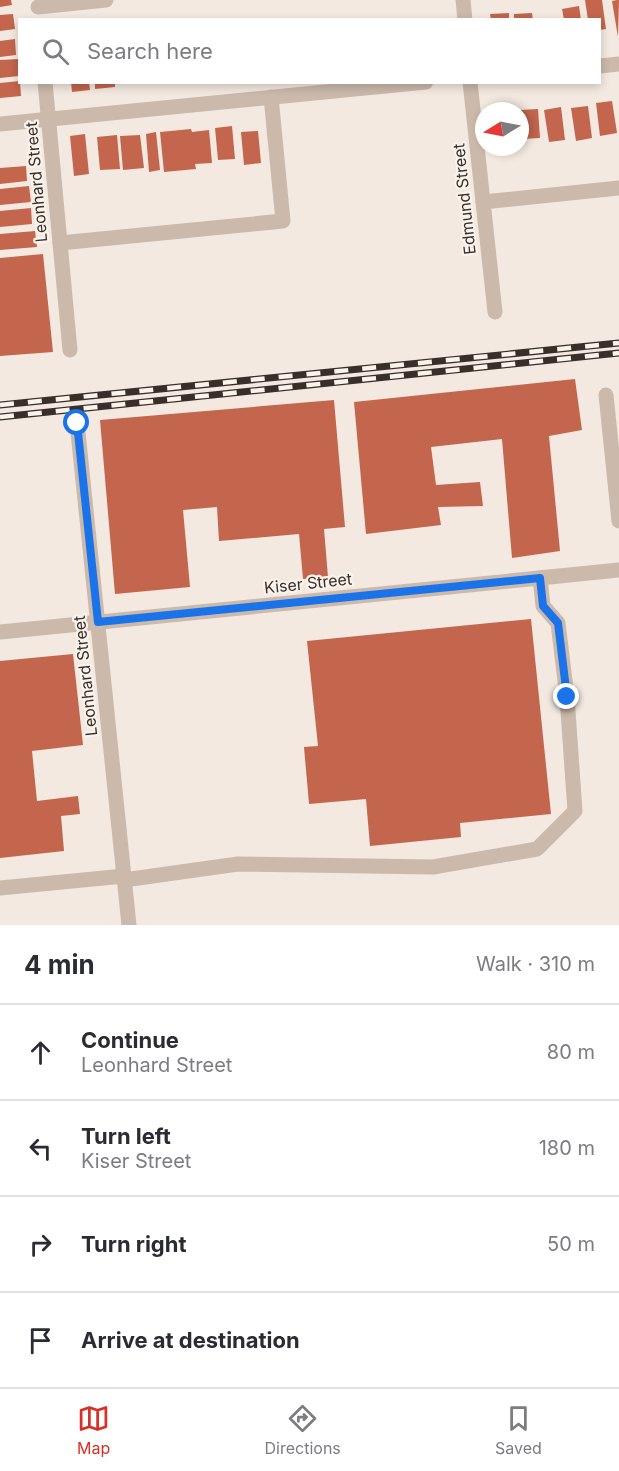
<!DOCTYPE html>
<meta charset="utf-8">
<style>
:root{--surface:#fff;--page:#f2f2f3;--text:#2b2b33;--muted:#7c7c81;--line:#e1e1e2;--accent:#d93025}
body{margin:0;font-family:Inter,sans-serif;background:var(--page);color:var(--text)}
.compass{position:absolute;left:475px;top:102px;width:54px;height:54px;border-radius:50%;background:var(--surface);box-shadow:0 3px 9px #0003;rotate:260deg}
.stop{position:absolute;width:18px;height:18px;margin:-14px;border:4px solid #1a73e8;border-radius:50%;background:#fff}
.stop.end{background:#1a73e8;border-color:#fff;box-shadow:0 2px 6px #0008}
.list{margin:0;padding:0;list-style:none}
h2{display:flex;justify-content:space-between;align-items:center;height:78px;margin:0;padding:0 24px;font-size:26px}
h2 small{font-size:20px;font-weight:400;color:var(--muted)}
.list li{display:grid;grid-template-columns:39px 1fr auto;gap:18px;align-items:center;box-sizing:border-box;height:96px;padding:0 24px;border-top:2px solid var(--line)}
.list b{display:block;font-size:22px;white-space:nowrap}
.list p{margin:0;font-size:20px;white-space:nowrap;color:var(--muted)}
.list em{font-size:20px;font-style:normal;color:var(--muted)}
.icon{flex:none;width:33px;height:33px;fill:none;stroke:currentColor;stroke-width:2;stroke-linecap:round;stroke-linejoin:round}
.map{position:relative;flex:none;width:619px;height:925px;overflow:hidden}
.search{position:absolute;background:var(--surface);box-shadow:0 3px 9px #0003;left:18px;right:18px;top:18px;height:66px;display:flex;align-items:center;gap:15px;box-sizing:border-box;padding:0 21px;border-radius:0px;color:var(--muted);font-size:22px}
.sheet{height:462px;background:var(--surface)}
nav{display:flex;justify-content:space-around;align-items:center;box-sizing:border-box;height:84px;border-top:2px solid var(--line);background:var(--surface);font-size:16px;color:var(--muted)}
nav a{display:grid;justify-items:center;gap:3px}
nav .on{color:var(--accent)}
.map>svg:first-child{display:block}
</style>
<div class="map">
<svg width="619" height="925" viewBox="0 0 619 925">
<rect width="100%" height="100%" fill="#f3e9e0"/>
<g fill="#c3664d">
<path d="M0,0H11L12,5L0,7Z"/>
<path d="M585,0H602L606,29L600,30V20H588Z"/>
<path d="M617,0H619L618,37L612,1Z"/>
<path d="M579,6L581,20H564L562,9Z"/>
<path d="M509,13V20H491L490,14Z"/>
<path d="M532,13L533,20H514V14Z"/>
<path d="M13,14L15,29L0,31V15Z"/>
<path d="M15,39L16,55L0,57V41Z"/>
<path d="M18,59L19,76L0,78V60Z"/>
<path d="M20,81L21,96L0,98V83Z"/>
<path d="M71,82H89L90,90L72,92Z"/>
<path d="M95,82H115V87L95,89Z"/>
<path d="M612,101L617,133L600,136L596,103Z"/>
<path d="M588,106L592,138L576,141L571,108Z"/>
<path d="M561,107L565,140L549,142L544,110Z"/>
<path d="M538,109L540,138L522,139L520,110Z"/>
<path d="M232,126L235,159L218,160L215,128Z"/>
<path d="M191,129L192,132L209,130L212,163L195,164L196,169L164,172L160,132Z"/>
<path d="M258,131L261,163L244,165L241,132Z"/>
<path d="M156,132L160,170L149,172L146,134Z"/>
<path d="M85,134L89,174L74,176L70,136Z"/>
<path d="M117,135L120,169L100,170L97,137Z"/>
<path d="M140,135L144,168L123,170L120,136Z"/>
<path d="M26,166L27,181L0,184V168Z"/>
<path d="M29,186L31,202L0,205V189Z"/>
<path d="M31,208L32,224L0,227V211Z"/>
<path d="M35,231L37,247L0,250V234Z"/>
<path d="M43,254L53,352L0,356V258Z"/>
<path d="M575,379L582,430L549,436L560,551L512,558L502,439L431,447L436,485L480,482L483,506L438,507L441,525L366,534L354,402Z"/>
<path d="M334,400L345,527L324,529L328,577L303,579L299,534L219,541L217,507L183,510L190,587L115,594L100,420Z"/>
<path d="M531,619L551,814L460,823L461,837L370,846L366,799L309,804L304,747L318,746L307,641Z"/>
<path d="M73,654L83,745L32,751L37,801L78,796L80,814L61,816L64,851L0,858V661Z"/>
</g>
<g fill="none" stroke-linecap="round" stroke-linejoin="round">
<g stroke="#cbb9ab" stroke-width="15">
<path d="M463,0L465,20"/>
<path d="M38,7L106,0"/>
<path d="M600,66L619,64"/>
<path d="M45,82L70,350"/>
<path d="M470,82L495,312"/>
<path d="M0,124L426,82"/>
<path d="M483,202L619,188"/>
<path d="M60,243L283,221L271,97"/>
<path d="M606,395L619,521"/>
<path d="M77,423L129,925"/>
<path d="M0,632L619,570"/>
<path d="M124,880L238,864L433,867L537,849L575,811L567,697L558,623L543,606L540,578"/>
<path d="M0,888L124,876"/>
</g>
<defs>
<g id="rail">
<path d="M0,405L619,343"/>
<path d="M0,417L619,353"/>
</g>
</defs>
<use href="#rail" stroke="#392e2a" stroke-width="7"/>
<use href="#rail" stroke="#faf3ec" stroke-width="4.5" stroke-dasharray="14" stroke-linecap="butt"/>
</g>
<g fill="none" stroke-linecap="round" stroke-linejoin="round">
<path stroke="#1a73e8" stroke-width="8" d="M77,423L98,622L540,578L543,606L558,623L567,697"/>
</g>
<g text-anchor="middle" stroke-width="4.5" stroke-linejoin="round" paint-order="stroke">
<g font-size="16" fill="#392e2a" stroke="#faf3ec">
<text transform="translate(36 182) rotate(-95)" y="6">Leonhard Street</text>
<text transform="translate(464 199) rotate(-96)" y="6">Edmund Street</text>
<text transform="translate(308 583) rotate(-6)" y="6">Kiser Street</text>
<text transform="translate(85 676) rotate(-96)" y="6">Leonhard Street</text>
</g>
</g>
</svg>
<svg class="compass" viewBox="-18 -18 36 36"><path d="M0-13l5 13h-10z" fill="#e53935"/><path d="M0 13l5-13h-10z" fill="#7c7c81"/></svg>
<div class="stop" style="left:77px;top:423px"></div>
<div class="stop end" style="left:567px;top:697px"></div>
<div class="search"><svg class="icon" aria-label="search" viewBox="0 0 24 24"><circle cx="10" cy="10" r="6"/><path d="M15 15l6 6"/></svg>Search here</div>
</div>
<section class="sheet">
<h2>4 min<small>Walk · 310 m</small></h2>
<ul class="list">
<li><svg class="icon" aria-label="ahead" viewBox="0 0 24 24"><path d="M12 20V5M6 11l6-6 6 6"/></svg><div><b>Continue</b><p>Leonhard Street</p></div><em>80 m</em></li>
<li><svg class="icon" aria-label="left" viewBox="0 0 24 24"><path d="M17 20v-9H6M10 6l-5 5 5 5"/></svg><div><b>Turn left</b><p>Kiser Street</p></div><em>180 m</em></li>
<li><svg class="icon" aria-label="right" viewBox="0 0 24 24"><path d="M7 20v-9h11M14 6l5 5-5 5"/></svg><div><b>Turn right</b></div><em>50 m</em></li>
<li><svg class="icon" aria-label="arrive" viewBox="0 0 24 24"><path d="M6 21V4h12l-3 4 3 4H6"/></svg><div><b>Arrive at destination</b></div></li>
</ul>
</section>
<nav>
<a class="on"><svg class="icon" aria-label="map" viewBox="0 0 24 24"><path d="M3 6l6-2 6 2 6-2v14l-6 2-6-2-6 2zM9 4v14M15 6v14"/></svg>Map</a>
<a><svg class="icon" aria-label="directions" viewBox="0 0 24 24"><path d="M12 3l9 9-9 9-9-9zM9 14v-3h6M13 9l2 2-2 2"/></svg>Directions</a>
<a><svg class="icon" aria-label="saved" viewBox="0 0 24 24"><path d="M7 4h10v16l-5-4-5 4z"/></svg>Saved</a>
</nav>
